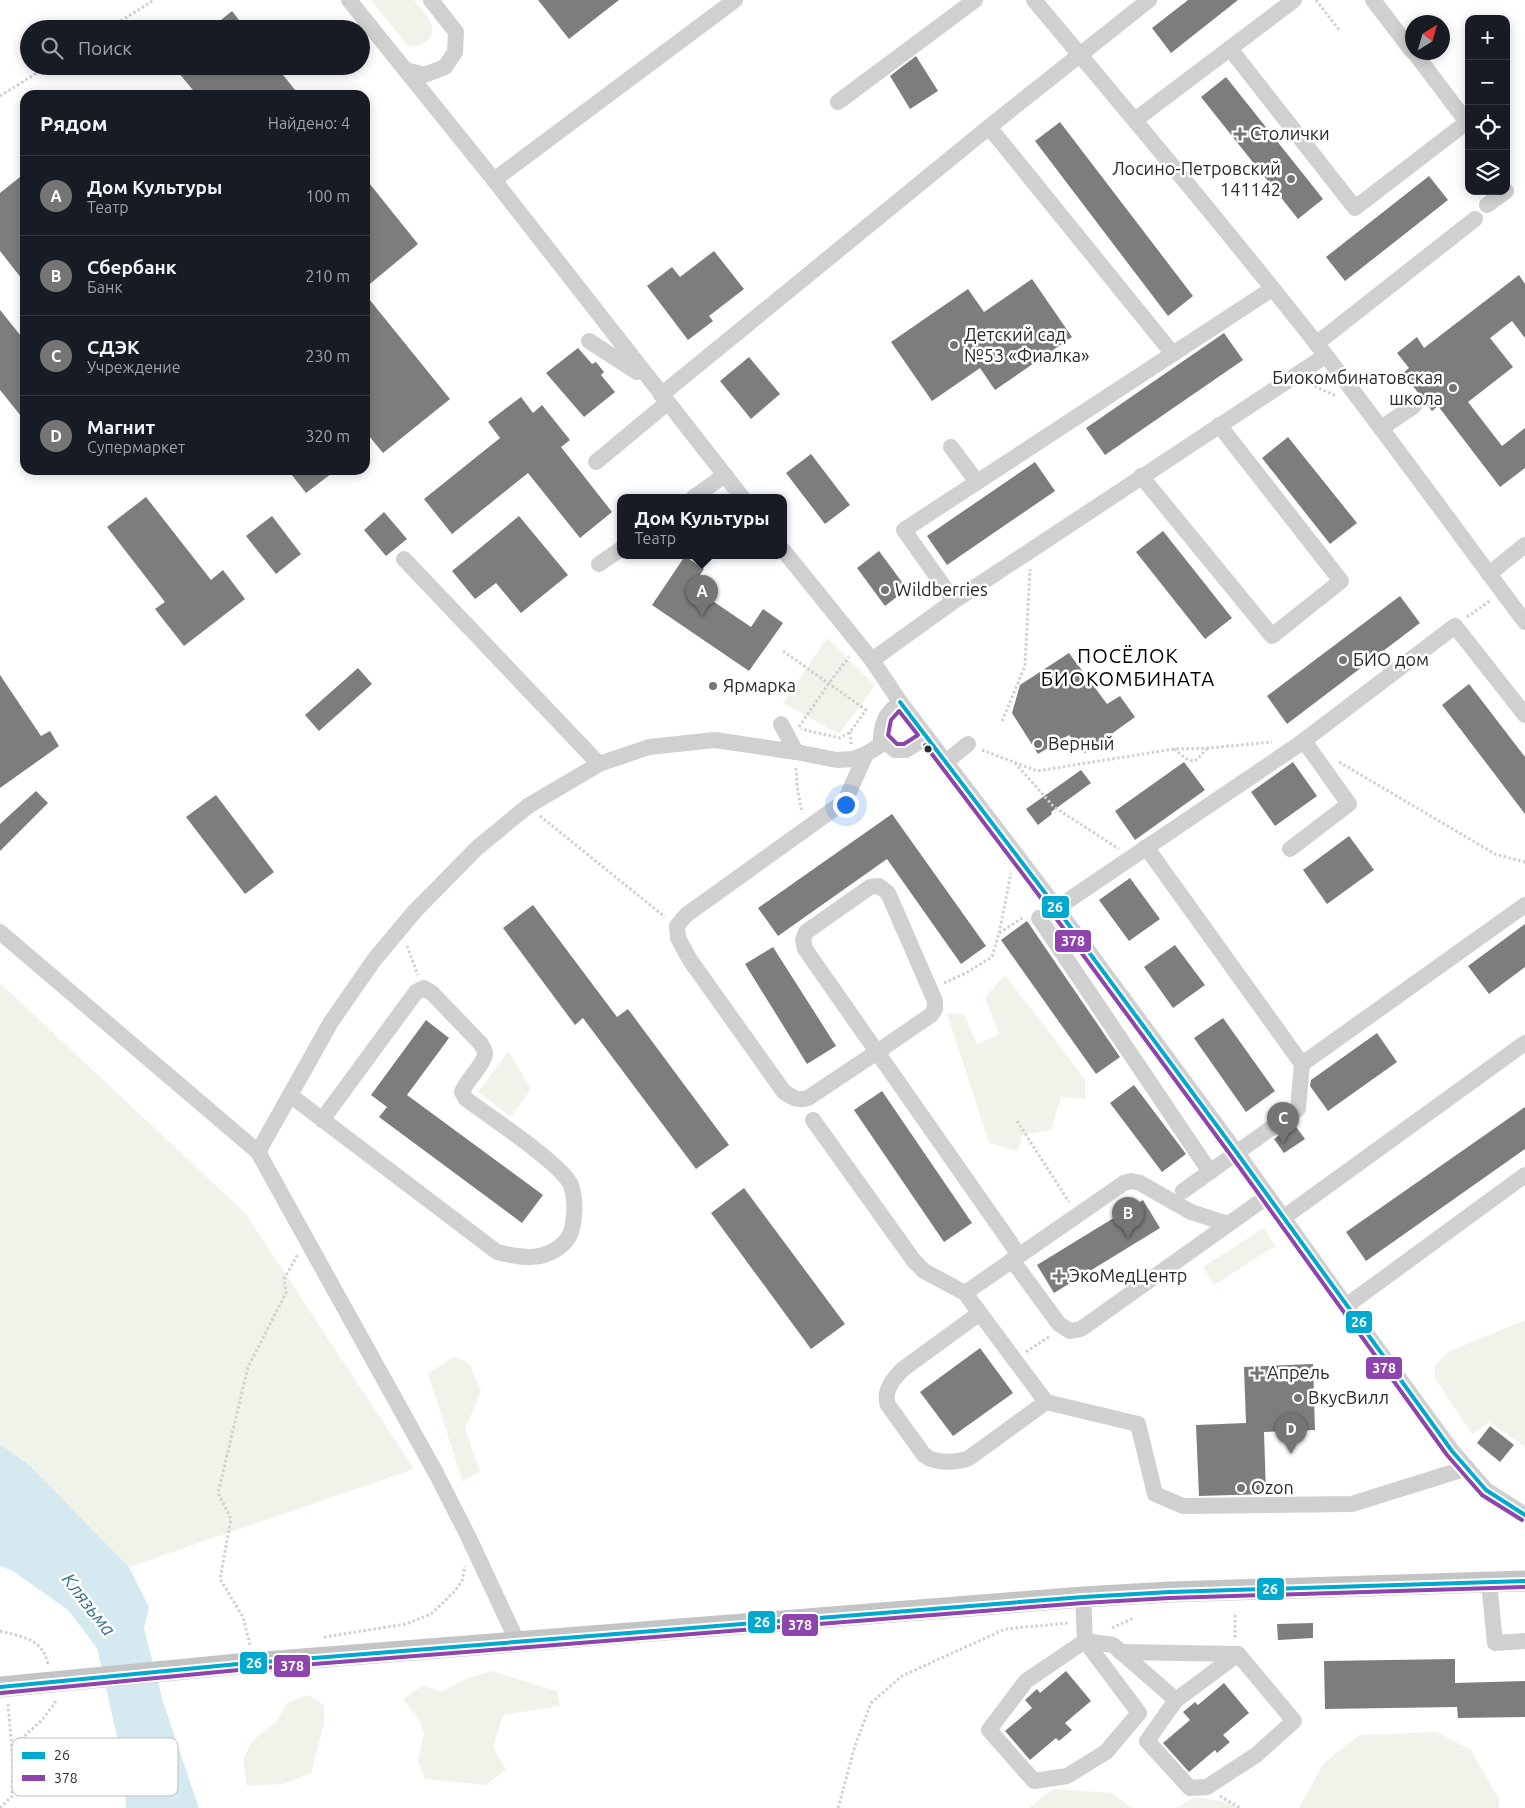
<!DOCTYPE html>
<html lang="ru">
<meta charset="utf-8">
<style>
:root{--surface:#171b24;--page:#20242c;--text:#f1f3f6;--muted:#9ea1a6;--line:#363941;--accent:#757575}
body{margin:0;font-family:Ubuntu,sans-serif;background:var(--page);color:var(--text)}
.controls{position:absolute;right:15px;top:15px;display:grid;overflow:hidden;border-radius:10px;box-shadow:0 2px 12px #0003}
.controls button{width:45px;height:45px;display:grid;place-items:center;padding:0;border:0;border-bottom:1px solid var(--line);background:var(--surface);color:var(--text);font:25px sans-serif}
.compass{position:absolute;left:1405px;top:15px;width:45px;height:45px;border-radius:50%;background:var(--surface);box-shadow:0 2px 12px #0003;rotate:37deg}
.you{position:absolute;left:845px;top:804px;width:18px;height:18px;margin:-12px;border:4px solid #fff;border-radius:50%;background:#1a73e8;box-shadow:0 0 0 8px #1a73e833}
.badge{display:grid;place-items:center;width:32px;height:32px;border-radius:50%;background:var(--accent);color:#fff;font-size:16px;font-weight:700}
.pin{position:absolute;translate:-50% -41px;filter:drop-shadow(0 1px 2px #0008)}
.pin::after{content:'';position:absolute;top:26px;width:18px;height:15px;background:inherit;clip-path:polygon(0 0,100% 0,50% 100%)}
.popup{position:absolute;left:617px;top:494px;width:170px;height:65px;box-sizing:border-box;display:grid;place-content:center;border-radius:10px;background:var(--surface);filter:drop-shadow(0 1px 4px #0005);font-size:16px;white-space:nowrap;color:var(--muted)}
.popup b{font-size:19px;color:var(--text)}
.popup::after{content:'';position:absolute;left:50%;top:100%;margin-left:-10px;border:10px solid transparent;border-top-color:var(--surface)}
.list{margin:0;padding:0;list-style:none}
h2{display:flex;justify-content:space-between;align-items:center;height:65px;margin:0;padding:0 20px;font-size:21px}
h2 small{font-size:16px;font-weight:400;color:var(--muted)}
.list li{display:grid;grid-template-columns:32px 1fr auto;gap:15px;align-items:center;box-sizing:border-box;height:80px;padding:0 20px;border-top:1px solid var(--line)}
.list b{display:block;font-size:19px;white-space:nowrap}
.list p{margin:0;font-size:16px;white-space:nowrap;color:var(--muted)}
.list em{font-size:16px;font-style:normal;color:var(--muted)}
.icon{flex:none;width:28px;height:28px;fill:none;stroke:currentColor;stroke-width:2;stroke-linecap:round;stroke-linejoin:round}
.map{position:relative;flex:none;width:1525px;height:1808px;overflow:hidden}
.search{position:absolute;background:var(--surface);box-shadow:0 2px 12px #0003;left:20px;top:20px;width:350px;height:55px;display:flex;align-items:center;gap:12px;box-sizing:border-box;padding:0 18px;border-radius:28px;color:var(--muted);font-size:19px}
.panel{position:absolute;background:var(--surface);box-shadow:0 2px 12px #0003;left:20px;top:90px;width:350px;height:385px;border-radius:15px}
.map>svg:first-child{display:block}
</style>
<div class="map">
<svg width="1525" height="1808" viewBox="0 0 1525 1808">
<rect width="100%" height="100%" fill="#fff"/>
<g fill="#f0f3ea">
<path d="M371,0H414C420,8 430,17 432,27C435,41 418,49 407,45Z"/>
<path d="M827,638L875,686L839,734L783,703Z"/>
<path d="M1005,975L1085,1079V1099L1061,1097L1051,1130L1022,1135L1018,1151L989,1143L947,1013L964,1014L977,1044L999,1034L985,997Z"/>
<path d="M0,983L245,1213L414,1469L129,1567L29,1465L0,1444Z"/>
<path d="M508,1051L531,1089L511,1117L478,1092Z"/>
<path d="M1264,1228L1275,1246L1214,1285L1203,1267Z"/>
<path d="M1525,1320V1447L1489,1422L1472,1434L1435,1378V1366L1448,1352Z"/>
<path d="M455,1356L470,1365L481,1391L465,1429L480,1471L463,1482L428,1374Z"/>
<path d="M491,1671L557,1691L560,1706L503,1715L493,1747L506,1769L486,1785L425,1779L418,1760L424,1734L419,1719L403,1699L423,1685L441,1692L466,1679Z"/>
<path d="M308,1695L324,1705V1723L311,1773L284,1784L247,1786L243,1760L252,1741L276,1722L287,1703Z"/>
<path d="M1436,1732L1471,1750L1499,1799V1808H1299L1324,1763L1360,1735Z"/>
<path d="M1053,1789L1111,1793L1132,1808H1029Z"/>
<path d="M1195,1797L1226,1802L1238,1808H1176Z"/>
</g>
<path fill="#d5e9f1" d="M0,1444L29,1465L129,1567L149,1607L144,1628L163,1702L199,1808H126L124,1767L97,1648L68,1610L13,1571L0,1566Z"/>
<g fill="#7d7d7d">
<path d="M538,0H619L569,39Z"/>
<path d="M1188,0H1238L1171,53L1152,28Z"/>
<path d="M232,11L246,29H210Z"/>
<path d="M916,56L938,91L910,109L890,76Z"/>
<path d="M173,66H276L299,95H197Z"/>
<path d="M1226,77L1323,199L1298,219L1201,97Z"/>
<path d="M1060,122L1193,296L1168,316L1035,141Z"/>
<path d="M25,173V283L0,251V193Z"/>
<path d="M1429,176L1448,200L1345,281L1326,257Z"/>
<path d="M365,178L418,244L365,288Z"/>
<path d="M714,251L744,289L709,316L713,321L688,340L647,286L672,267L680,277Z"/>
<path d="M1519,275L1525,284V338L1512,321L1490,338L1513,367L1468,402L1502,446L1525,428V468L1500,487L1438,406L1432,411L1403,373L1409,368L1397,353L1417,337L1424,348Z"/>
<path d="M1032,279L1072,337L995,390L980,368L932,401L891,342L968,289L984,312Z"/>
<path d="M365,294L450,399L383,453L365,431Z"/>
<path d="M0,310L25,341V421L0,390Z"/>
<path d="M1224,333L1243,360L1105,455L1086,428Z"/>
<path d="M578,348L592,364L596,362L604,372L601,375L615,392L584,417L546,373Z"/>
<path d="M749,357L780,394L751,419L720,381Z"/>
<path d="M521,397L533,413L542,405L570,440L561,447L612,512L580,538L528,473L452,534L424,499L500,438L488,422Z"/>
<path d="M1288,437L1357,523L1330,544L1262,458Z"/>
<path d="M811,454L850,505L825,524L786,473Z"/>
<path d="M1035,462L1055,491L947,565L927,536Z"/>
<path d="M288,470H336L306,493Z"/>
<path d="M146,497L211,580L223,570L245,599L184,646L155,609L165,602L107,527Z"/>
<path d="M384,512L407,539L386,556L364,530Z"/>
<path d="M272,516L301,554L276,574L246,536Z"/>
<path d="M519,516L568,575L521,613L496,583L475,599L452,571Z"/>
<path d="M1163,531L1232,618L1205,639L1136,552Z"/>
<path d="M879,551L907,589L885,606L857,568Z"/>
<path d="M685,556L704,569L692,587L751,627L763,609L783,623L749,671L652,605Z"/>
<path d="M1400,596L1420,623L1287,724L1267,696Z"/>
<path d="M1069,653L1107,704L1120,696L1135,717L1085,753L1069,735L1038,754L1012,713L1020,685Z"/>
<path d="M358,668L372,684L319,731L305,715Z"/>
<path d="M0,675L41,736L50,731L59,746L0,788Z"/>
<path d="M1469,684L1525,757V814L1442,705Z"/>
<path d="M1184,762L1205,790L1135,840L1115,811Z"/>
<path d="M1293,762L1317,796L1275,826L1251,792Z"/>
<path d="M1081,770L1091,783L1051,812L1052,814L1038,825L1026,809Z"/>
<path d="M36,791L48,803L0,851V824Z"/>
<path d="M216,795L274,872L245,894L186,817Z"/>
<path d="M892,814L986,946L961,964L887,859L778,936L758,908Z"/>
<path d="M1349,836L1374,870L1327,904L1303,870Z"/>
<path d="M1130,878L1160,919L1129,941L1099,900Z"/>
<path d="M533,905L617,1017L628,1009L729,1145L696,1169L583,1018L575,1025L503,928Z"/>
<path d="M1027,921L1120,1057L1096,1074L1001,940Z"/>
<path d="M1525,924V967L1489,994L1468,966Z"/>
<path d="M1175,945L1205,985L1173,1008L1144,967Z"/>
<path d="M773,947L836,1046L807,1064L745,964Z"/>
<path d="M1223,1018L1275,1091L1246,1112L1194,1038Z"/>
<path d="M426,1020L449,1038L407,1095L543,1195L522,1223L379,1117L387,1107L371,1095Z"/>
<path d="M1377,1033L1397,1062L1328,1111L1310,1086L1311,1080Z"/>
<path d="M1134,1085L1186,1154L1162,1172L1110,1103Z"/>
<path d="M882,1091L972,1223L944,1242L854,1110Z"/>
<path d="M1525,1107V1149L1366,1261L1346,1232Z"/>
<path d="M1294,1124L1305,1139L1284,1153L1274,1139Z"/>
<path d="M744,1188L845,1324L811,1349L711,1213Z"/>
<path d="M1143,1200L1160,1228L1054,1293L1037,1265Z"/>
<path d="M980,1348L1013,1393L953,1436L920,1392Z"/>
<path d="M1313,1364L1315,1430L1264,1432L1266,1494L1199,1496L1196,1425L1246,1423L1244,1367Z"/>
<path d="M1490,1426L1514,1445L1500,1462L1477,1443Z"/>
<path d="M1313,1623V1638L1278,1640L1277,1624Z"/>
<path d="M1455,1659V1683L1525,1681V1717L1458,1718L1457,1707L1325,1709L1324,1661Z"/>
<path d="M1066,1671L1091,1701L1065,1723L1072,1730L1059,1741L1056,1738L1030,1760L1005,1731L1032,1708L1025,1700L1037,1689L1040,1693Z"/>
<path d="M1224,1683L1249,1713L1223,1735L1230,1742L1217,1753L1215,1750L1189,1772L1163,1743L1190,1720L1183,1712L1195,1702L1198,1705Z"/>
</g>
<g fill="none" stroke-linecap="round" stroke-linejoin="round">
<g stroke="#d0d0d0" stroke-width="3" stroke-dasharray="2.5 2.5" stroke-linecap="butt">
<path d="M1316,0L1340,31"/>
<path d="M108,29L154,0"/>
<path d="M0,96L48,66"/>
<path d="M1310,384L1336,396"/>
<path d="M1467,617L1491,600"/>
<path d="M783,651L866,710L850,732L840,738L801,729"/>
<path d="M1002,721L1025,666L1030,569"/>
<path d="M799,727L829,683L849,657"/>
<path d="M850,732L851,744"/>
<path d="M1174,749L1188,760L1195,761L1208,748"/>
<path d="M982,750L1037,771L1174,749L1209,748L1272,742"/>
<path d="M1339,762L1495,854L1525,862"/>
<path d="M1015,763L1054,807L1119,849"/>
<path d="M796,768L797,786L802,813"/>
<path d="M540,816L665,917"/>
<path d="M999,933L1011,873"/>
<path d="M407,946L418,975"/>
<path d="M944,983L966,973L992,957L999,933L1024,917"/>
<path d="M1017,1121L1069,1202"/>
<path d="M1026,1352L1050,1336"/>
<path d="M1235,1615V1639"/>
<path d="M1112,1628L1134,1618"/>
<path d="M0,1631C22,1637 43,1638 48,1665"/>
<path d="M324,1637L406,1624L431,1614L455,1591L462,1581L465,1566"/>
<path d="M250,1645L243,1617L220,1579L231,1519L218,1493L248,1367L286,1293L284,1279L298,1254"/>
<path d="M8,1704L13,1761"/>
<path d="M1220,1796L1240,1808"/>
<path d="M0,1808L12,1796L13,1761L20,1740L42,1720L55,1703V1700"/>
<path d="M838,1808L855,1746L871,1703L902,1676L1005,1629L1069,1623"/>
</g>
<g stroke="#d0d0d0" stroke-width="16">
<path d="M349,0L494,180L742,497"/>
<path d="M1034,0C1133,118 1232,236 1327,357C1394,444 1459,534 1525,622"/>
<path d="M1373,0L1412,51"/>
<path d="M1231,50L1355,208L1467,122"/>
<path d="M1414,52L1469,125"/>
<path d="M406,70L424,75L445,67L455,52L456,32L431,0"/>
<path d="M838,102L975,0"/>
<path d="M1135,120L1294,0"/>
<path d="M989,127L1173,354"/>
<path d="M494,180L735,0"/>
<path d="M1487,205L1506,191"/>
<path d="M589,341L637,372"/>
<path d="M1316,344L1475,219"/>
<path d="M661,395L989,127L1149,0"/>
<path d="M1381,428L1414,406"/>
<path d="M951,447L977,482"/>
<path d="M596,462L667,403"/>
<path d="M1141,476L1272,636L1341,581L1219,425"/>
<path d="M694,497L725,475"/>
<path d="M783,550L872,660L900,702L1049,898L1237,1153L1346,1306L1452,1451L1486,1490L1525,1515"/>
<path d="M404,559L599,764"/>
<path d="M599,564L621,549"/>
<path d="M1489,574L1525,545"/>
<path d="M954,601L904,530L1272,289"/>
<path d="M872,660L954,601L1325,356"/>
<path d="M900,702C887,713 882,720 881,738L895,750H906L927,737"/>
<path d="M781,724L796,752"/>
<path d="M866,754L845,801L686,915L677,926L678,938L690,960L784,1092C793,1098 798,1101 808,1098L877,1052L805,949L803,940L806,932L870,887L879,886L888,893L935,1001V1009L931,1015L877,1052L1019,1255"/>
<path d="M946,762L968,744"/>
<path d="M1146,847L1302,1064L1298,1109L1183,1191"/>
<path d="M1290,849L1349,804L1304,741"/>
<path d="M1057,908L1298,745L1455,626L1525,715"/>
<path d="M1039,918L1210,1172"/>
<path d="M0,932L258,1152L437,1475L468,1536L518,1643"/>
<path d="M1302,1064L1525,905"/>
<path d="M290,1095L497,1252C521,1258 545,1262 564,1243C572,1235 573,1226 574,1215C575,1206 574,1194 571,1185C562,1164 487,1115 466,1099L462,1092C466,1080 486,1063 485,1052C484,1049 482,1046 481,1044L432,993L424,988L416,992L322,1120"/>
<path d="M813,1120L914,1261L924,1271L965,1293L1124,1183L1131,1181L1140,1183L1191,1212L1228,1224"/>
<path d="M258,1152L331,1022L374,960L415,911L477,848L528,806L599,764L649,747L715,740L796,752L837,760L853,759L866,754L885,742"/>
<path d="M1283,1218L1525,1043"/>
<path d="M1012,1260L1059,1324L1070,1331L1081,1329L1268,1196"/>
<path d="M965,1293L1046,1402L1138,1424L1155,1494L1183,1506L1352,1504L1467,1468"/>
<path d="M1346,1306L1525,1175"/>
<path d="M980,1313L903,1369C893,1379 883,1391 888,1405L924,1455C935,1464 956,1463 969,1458L1046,1402"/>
<path d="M1489,1582L1495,1643L1525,1641"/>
<path d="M1083,1597L1085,1641L1113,1645L1176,1700L1238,1654L1294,1721L1256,1755L1207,1787L1190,1788L1147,1741L1176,1700"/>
<path d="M1085,1641L1139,1713L1106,1752L1067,1776L1034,1781L989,1730L1026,1681Z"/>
<path d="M1120,1652L1238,1654"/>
</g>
<path stroke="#c4c4c4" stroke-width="21" d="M0,1687L238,1664L1083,1597L1170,1592L1525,1581"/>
<defs>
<g id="bus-1">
<path d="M900,702L1049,898L1237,1153L1452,1451L1486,1490L1525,1515"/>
<path d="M0,1687L238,1664L1083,1597L1170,1592L1525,1581"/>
</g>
<g id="bus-2">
<path d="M899,711L918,735L904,744H897L888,735L891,720Z"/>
<path d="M925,745L1044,902L1232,1157L1447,1455L1482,1495L1522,1520"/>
<path d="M1,1693L239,1670L1083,1603L1170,1598L1525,1587"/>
</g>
</defs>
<use href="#bus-1" stroke="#fff" stroke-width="8"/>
<use href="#bus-2" stroke="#fff" stroke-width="8"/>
<use href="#bus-1" stroke="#00a9ce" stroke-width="4"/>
<use href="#bus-2" stroke="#8e44ad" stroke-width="4"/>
</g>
<g fill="#757575" stroke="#fff" stroke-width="2">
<path d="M1237.5 126.5h5v5h5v5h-5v5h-5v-5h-5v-5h5z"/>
<circle cx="1291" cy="179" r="5"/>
<circle cx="954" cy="345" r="5"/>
<circle cx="1453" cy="388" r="5"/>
<circle cx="885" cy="590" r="5"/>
<circle cx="1343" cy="660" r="5"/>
<circle cx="713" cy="686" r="5"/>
<circle cx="1038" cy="744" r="5"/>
<path d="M1056.5 1268.5h5v5h5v5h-5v5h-5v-5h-5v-5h5z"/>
<path d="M1254.5 1365.5h5v5h5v5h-5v5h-5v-5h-5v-5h5z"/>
<circle cx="1298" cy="1398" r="5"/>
<circle cx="1241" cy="1488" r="5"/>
</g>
<circle fill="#2b2b2b" stroke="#fff" stroke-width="2" cx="928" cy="749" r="4.5"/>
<g text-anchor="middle" stroke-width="5" stroke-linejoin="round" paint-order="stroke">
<g font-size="18" fill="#2b2b2b" stroke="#fff" text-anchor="start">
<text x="1250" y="140">Столички</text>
<text x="1281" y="175" text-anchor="end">Лосино-Петровский<tspan x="1281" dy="21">141142</tspan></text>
<text x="964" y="341">Детский сад<tspan x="964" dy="21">№53 «Фиалка»</tspan></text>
<text x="1443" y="384" text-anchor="end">Биокомбинатовская<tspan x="1443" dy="21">школа</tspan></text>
<text x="895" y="596">Wildberries</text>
<text x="1353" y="666">БИО дом</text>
<text x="723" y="692">Ярмарка</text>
<text x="1048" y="750">Верный</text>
<text x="1069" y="1282">ЭкоМедЦентр</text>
<text x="1267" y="1379">Апрель</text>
<text x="1308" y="1404">ВкусВилл</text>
<text x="1251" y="1494">Ozon</text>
</g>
<g font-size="19" font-style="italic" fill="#38748f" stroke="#fff">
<text transform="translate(89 1604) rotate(52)" y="7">Клязьма</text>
</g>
<g font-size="20" letter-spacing="1" fill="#000" stroke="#fff">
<text x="1128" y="663">ПОСЁЛОК<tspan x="1128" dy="23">БИОКОМБИНАТА</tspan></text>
</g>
</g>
<rect x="12" y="1738" width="166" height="58" rx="8" fill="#fff" stroke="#bfbfbf" stroke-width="1"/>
<rect x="22" y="1752" width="23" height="7" fill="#00a9ce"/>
<rect x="22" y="1775" width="23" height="6" fill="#8e44ad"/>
<g font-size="14" fill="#2b2b2b">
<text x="54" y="1760">26</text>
<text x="54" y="1783">378</text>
</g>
<g stroke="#fff" stroke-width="2">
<rect x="1041" y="895" width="29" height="24" rx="5" fill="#00a9ce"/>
<rect x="1054" y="929" width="38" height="24" rx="5" fill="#8e44ad"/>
<rect x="1345" y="1310" width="28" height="24" rx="5" fill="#00a9ce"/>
<rect x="1365" y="1356" width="38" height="24" rx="5" fill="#8e44ad"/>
<rect x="1256" y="1577" width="29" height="24" rx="5" fill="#00a9ce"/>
<rect x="747" y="1610" width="29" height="24" rx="5" fill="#00a9ce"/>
<rect x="781" y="1613" width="38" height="24" rx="5" fill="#8e44ad"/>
<rect x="239" y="1651" width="29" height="24" rx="5" fill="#00a9ce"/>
<rect x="273" y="1654" width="38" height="24" rx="5" fill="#8e44ad"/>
</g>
<g font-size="14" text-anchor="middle" font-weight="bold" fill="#fff">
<text x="1055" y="912">26</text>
<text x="1073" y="946">378</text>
<text x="1359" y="1327">26</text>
<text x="1384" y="1373">378</text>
<text x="1270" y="1594">26</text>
<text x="762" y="1627">26</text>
<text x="800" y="1630">378</text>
<text x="254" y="1668">26</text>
<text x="292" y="1671">378</text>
</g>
</svg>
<div class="controls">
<button>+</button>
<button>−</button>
<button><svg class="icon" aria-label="locate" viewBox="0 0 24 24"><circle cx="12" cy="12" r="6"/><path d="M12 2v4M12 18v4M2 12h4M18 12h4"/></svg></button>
<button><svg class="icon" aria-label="layers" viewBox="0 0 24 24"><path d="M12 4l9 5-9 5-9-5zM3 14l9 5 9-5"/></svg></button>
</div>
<svg class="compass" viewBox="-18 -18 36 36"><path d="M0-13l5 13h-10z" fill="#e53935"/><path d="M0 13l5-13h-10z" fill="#9ea1a6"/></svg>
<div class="you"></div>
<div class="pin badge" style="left:702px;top:616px">A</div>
<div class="popup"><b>Дом Культуры</b>Театр</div>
<div class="pin badge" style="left:1128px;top:1238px">B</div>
<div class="pin badge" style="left:1283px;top:1143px">C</div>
<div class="pin badge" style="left:1291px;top:1454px">D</div>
<div class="search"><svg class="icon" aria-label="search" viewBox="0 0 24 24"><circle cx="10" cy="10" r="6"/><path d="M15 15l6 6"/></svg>Поиск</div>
<section class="panel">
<h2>Рядом<small>Найдено: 4</small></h2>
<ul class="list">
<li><span class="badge">A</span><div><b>Дом Культуры</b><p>Театр</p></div><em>100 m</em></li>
<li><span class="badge">B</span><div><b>Сбербанк</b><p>Банк</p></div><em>210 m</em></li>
<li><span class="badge">C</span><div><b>СДЭК</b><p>Учреждение</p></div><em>230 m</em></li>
<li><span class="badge">D</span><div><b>Магнит</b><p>Супермаркет</p></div><em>320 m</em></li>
</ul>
</section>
</div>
